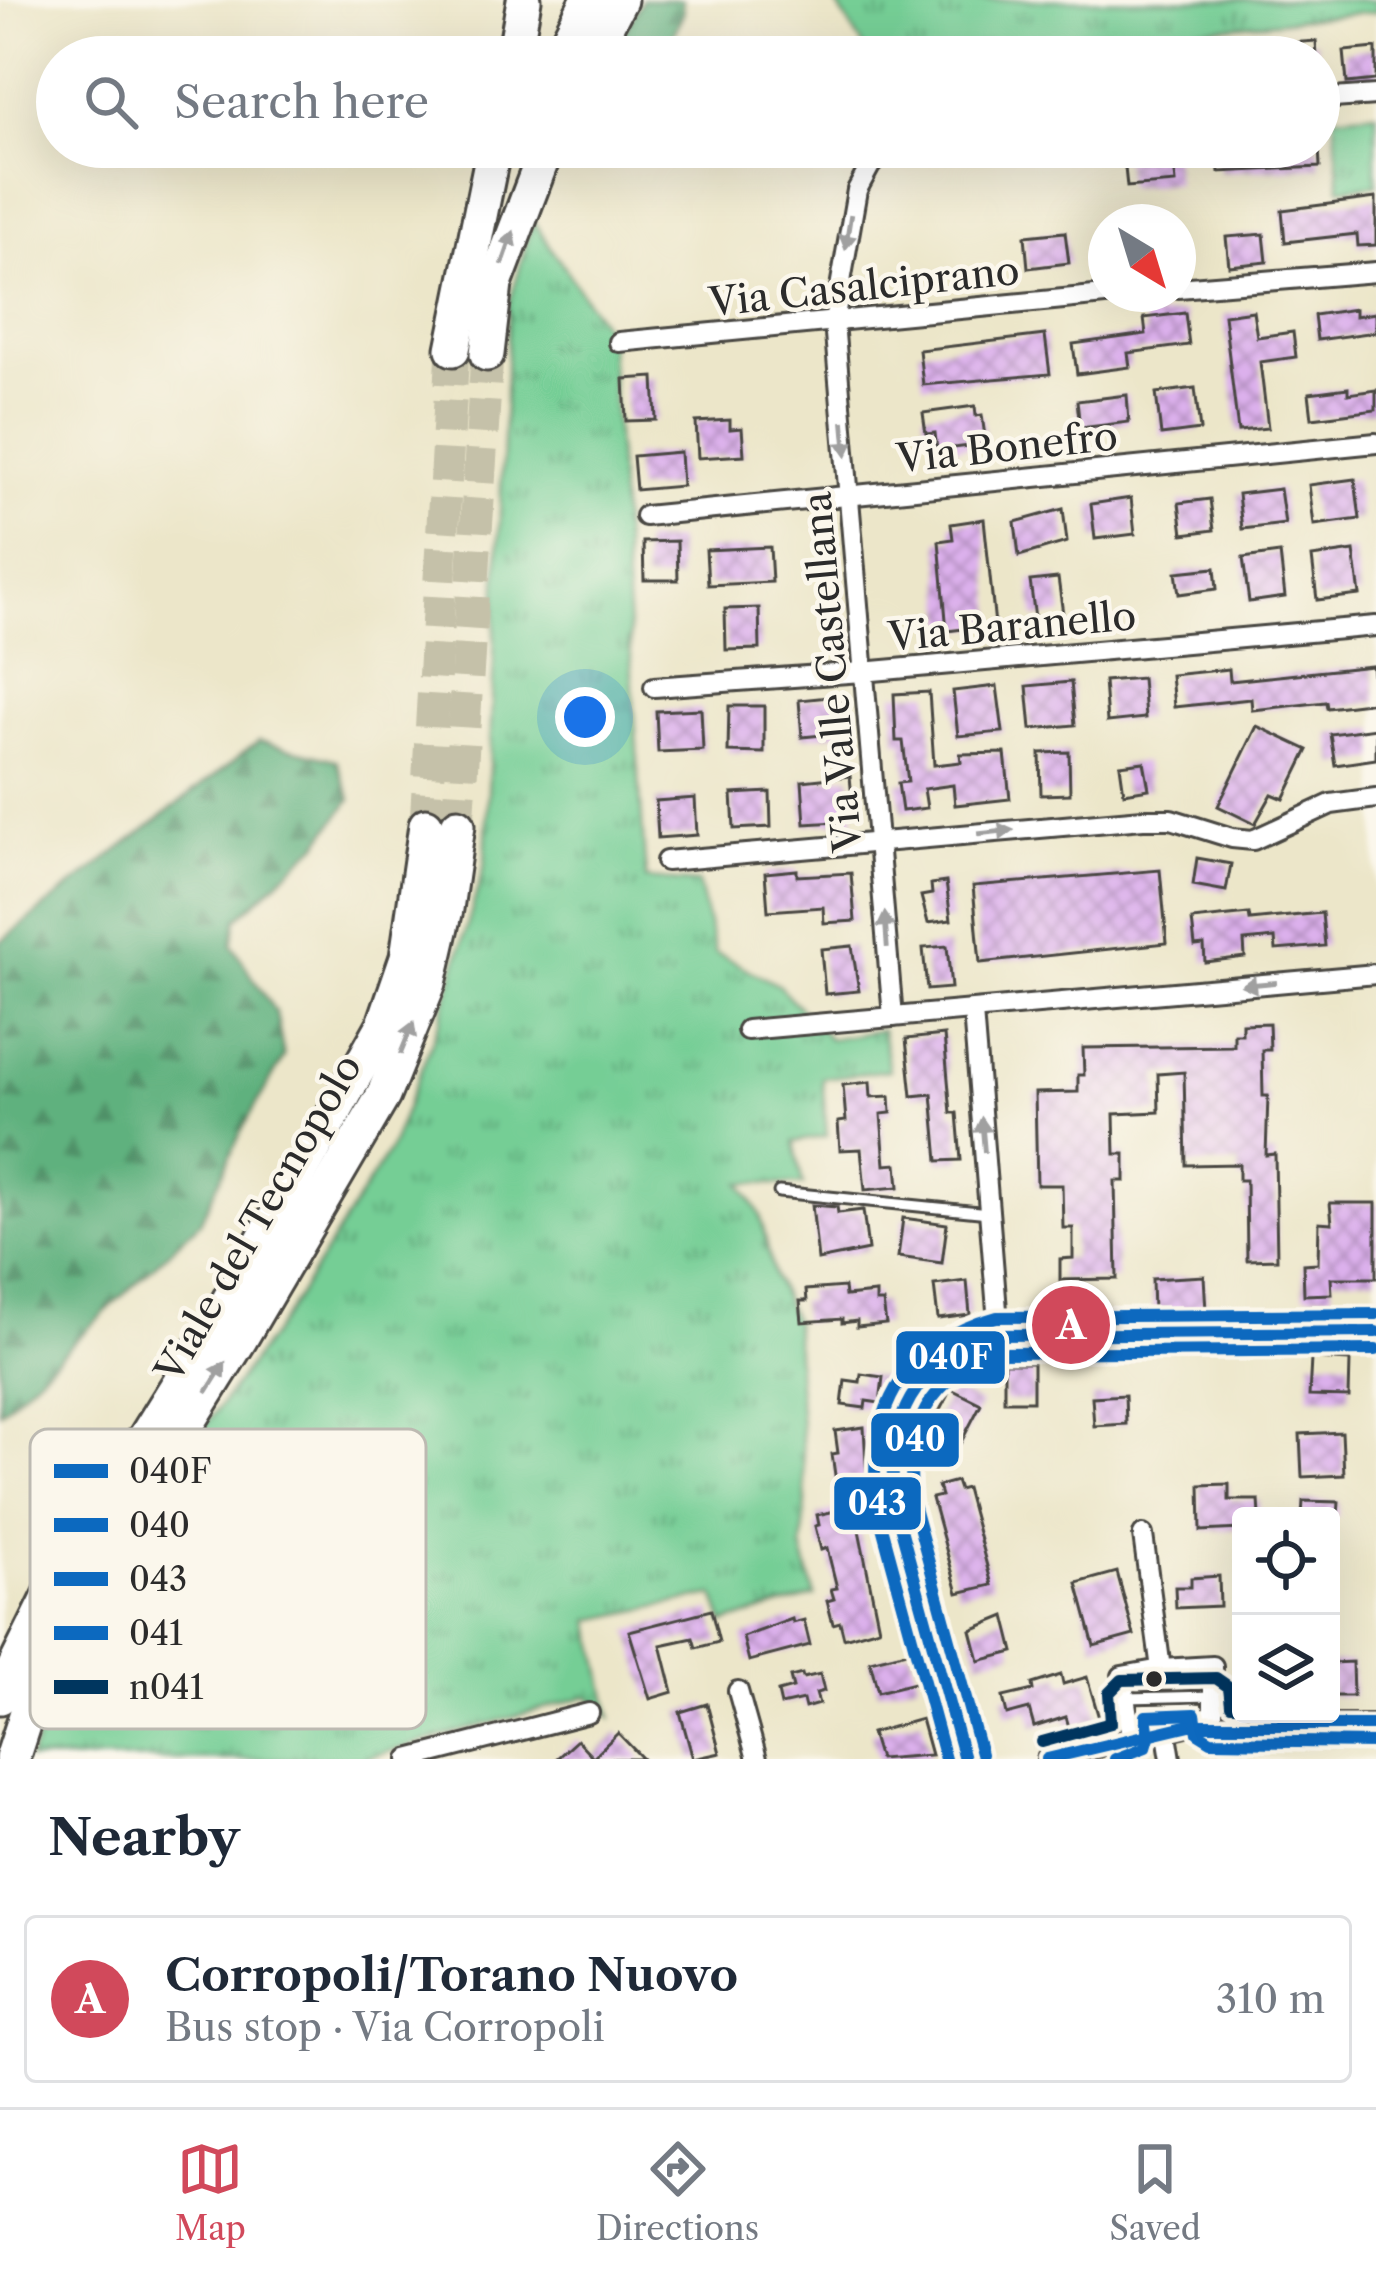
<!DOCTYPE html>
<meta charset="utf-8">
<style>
:root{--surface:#fff;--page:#f6f6f7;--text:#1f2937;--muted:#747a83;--line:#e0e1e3;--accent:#d1495b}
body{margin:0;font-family:"Libre Caslon Text",serif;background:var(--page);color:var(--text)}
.controls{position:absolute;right:36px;bottom:36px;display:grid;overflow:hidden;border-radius:12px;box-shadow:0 12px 48px #0002}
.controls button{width:108px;height:108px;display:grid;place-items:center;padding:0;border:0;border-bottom:3px solid var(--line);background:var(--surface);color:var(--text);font:60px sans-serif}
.compass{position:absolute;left:1088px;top:204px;width:108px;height:108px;border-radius:50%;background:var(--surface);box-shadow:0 12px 48px #0002;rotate:142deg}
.you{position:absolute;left:585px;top:717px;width:42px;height:42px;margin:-30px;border:9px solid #fff;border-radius:50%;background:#1a73e8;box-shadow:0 0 0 18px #1a73e833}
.badge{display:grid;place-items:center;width:78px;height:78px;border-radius:50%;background:var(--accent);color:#fff;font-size:39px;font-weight:700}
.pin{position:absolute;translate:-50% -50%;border:6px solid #fff;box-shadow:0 3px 12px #0006}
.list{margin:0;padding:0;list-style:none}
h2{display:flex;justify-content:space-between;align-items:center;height:156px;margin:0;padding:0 48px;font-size:51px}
h2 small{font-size:39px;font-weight:400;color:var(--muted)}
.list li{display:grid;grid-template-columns:78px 1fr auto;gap:36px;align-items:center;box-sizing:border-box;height:168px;margin:0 24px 24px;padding:0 24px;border:3px solid var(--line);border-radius:12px}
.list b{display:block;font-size:45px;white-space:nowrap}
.list p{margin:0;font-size:39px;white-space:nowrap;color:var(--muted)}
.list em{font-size:39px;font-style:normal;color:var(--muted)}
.icon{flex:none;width:66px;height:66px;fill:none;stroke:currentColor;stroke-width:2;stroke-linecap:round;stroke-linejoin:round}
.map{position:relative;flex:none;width:1376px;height:1759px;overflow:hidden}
.search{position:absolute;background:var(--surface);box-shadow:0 12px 48px #0002;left:36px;right:36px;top:36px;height:132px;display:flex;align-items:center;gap:30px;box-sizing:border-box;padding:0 42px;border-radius:66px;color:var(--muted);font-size:45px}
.sheet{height:348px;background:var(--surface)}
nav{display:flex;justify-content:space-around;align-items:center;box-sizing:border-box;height:168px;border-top:3px solid var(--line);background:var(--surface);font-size:33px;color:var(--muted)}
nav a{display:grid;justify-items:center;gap:6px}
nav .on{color:var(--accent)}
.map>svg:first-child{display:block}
</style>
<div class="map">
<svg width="1376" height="1759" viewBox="0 0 1376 1759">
<defs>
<pattern id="grass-tufts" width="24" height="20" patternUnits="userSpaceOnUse" patternTransform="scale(3)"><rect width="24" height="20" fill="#74ce95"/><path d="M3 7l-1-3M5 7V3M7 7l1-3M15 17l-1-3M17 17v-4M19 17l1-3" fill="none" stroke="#5fa77a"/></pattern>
<pattern id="forest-firs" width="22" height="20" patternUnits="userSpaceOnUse" patternTransform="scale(3)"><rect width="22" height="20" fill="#5fb17e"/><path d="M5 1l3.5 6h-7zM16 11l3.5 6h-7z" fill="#4f9067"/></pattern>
<pattern id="building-cross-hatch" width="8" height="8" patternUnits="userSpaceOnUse" patternTransform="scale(3)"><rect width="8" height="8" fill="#dcb0ec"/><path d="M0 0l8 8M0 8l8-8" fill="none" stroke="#b38fbf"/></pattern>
</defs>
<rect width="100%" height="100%" fill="#fbf7ec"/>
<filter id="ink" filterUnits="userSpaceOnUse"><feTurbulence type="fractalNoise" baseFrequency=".00833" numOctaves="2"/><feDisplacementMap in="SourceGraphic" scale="24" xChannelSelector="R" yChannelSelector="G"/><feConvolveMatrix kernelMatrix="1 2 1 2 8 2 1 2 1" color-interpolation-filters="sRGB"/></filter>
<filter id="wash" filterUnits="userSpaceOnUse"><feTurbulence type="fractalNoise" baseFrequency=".004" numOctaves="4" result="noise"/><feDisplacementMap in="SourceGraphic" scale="48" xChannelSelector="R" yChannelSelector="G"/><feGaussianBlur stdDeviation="2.7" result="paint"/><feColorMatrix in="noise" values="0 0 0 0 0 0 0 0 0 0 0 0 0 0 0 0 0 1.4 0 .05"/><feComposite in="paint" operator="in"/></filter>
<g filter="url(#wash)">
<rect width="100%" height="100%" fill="#ece6c9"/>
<g fill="url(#grass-tufts)" stroke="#507c60" stroke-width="3">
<path d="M834,0H1376V12L917,57H870Z"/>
<path d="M1376,112V185L1340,188L1334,116Z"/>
<path d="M533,221L609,334L646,879L698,883L715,952L778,985L829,1039L882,1030L889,1070L822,1078L827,1136L794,1142L803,1185L741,1183L760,1214L774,1277L794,1321L806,1502L802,1548L815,1596L724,1623L714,1595L591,1620L611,1717L588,1696L362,1759H29L81,1635L180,1460L286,1315L391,1147L440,1021L485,863L509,305Z"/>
</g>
<g fill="url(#forest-firs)" stroke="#456e54" stroke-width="3">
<path d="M642,0H682L683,14L663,57H611Z"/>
<path d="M259,741L336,760L351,799L318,844L237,919L232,945L276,1013L284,1057L243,1128L200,1222L0,1412V942Z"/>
</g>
<g id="blocks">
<g fill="url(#building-cross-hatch)">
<path d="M1316,41L1317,57H1275L1274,44Z"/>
<path d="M1376,48V80L1347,83L1344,51Z"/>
<path d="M1217,147H1319L1320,167L1219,172Z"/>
<path d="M1173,154L1176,183L1127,187L1124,158Z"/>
<path d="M1376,198V245L1358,246L1357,234L1285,242L1282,210Z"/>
<path d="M1065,232L1069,263L1028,268L1025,236Z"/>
<path d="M1264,234L1267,262L1229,266L1226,237Z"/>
<path d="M1355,309V316L1376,313V332L1317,340L1314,315Z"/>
<path d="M1253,311L1257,337L1293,332L1296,357L1260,362L1268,428L1238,431L1224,315Z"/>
<path d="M1185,313L1189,345L1128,353L1130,367L1077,374L1073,344L1146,334L1144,318Z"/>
<path d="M1045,335L1050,374L923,385L919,350Z"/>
<path d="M654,377L656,420L626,421L624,379Z"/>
<path d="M1195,388L1200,430L1161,435L1156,393Z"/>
<path d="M1348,388V394L1376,390V410L1312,418L1309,393Z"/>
<path d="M1127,395L1129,422L1080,428L1077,401Z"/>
<path d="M975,406L976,416L982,415L986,444L937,450L935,433L926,434L923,413Z"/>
<path d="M730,420V429L742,428L744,455L698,458L696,422Z"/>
<path d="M680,452L682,486L636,490L633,456Z"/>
<path d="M1355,479L1360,519L1314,525L1309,485Z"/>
<path d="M1280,489L1285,524L1242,529L1238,494Z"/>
<path d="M1131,498L1135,534L1095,539L1091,504Z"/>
<path d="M1210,499L1214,530L1183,534L1179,503Z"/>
<path d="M1063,509L1067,542L1019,556L1015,522Z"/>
<path d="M984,519L995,625L947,631L939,541L953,539L951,524Z"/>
<path d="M677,541L678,580H644L643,542Z"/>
<path d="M770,547L772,582L708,585L706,550Z"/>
<path d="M1354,551L1360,595L1317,600L1312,557Z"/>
<path d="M1280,553L1285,597L1249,602L1243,558Z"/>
<path d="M1215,568L1217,589L1179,594L1176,572Z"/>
<path d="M1058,578L1063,614L1035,618L1030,581Z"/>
<path d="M759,608L760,649L726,650L725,609Z"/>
<path d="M1372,666L1376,702L1327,708L1326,702L1252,710L1251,699L1174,707L1171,675L1229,669L1230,681Z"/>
<path d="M1142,678L1145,718L1107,722L1104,681Z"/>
<path d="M1071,682L1075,725L1031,729L1027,686Z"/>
<path d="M997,686L1003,732L958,736L953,691Z"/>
<path d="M929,692L934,765L961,762L960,754L1005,753L1010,799L955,805L953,785L924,789L927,808L902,811L898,783L908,782L903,741H896L894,694Z"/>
<path d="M839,696L842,733L802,737L799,700Z"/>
<path d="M729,706H764V753L728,752Z"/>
<path d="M701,709L703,750L658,752L656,711Z"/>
<path d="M1257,726L1308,750L1284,799L1272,794L1255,824L1218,806Z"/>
<path d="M1376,728V759L1335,765L1330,734Z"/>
<path d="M1069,752L1070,794L1041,795L1040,753Z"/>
<path d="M1144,762L1149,789L1124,793L1120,765Z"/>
<path d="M850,776L854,821L805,824L802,781Z"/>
<path d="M770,792L771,827L734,829L732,794Z"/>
<path d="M695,798L697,835L658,838L656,801Z"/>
<path d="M1197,858L1231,864L1226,891L1193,885Z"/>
<path d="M797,870V876L851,873L855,921L824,923L823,907L768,911L765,873Z"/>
<path d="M1160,870L1167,943L980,963L973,886Z"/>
<path d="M946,882L951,920L928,923L921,896L932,894L931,884Z"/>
<path d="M1322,913L1325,946L1276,950L1275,938L1244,941L1245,957L1205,962L1204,945L1195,946L1192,920L1249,914L1250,920Z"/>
<path d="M852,946L859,991L825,994L821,949Z"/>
<path d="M947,946L951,988L927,990L923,948Z"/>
<path d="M1269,1023L1270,1050H1262L1263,1096H1268L1266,1155L1275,1154L1277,1259L1247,1260L1246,1180H1239V1164L1186,1165L1184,1072L1158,1074L1159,1112L1114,1114L1115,1154H1125V1181H1115L1117,1279L1060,1280V1259L1073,1258V1228H1063L1062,1185H1037L1035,1093L1078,1092V1075H1084L1083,1048L1234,1046V1034H1242V1024Z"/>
<path d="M944,1035L951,1113H957L961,1160L938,1161L932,1094L912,1096L906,1039Z"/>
<path d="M870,1082L871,1097L890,1096L891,1113L881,1114L885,1165L897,1164L899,1187L865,1190L861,1149L840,1150L838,1122L846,1121L843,1085Z"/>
<path d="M1330,1203H1376V1278H1331L1332,1294L1304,1295L1303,1264L1318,1263L1319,1222L1332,1223Z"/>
<path d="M812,1205L837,1207L838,1213L863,1210L868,1250L818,1260Z"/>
<path d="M903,1218L947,1224L942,1263L898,1257Z"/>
<path d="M1204,1276L1206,1311L1153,1313L1152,1279Z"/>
<path d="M967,1281L970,1315L938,1319L934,1285Z"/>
<path d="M844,1287L845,1296L876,1293V1302H883L886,1324L857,1327V1321L842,1323V1319L802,1322L800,1301H807L806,1290Z"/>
<path d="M1311,1359L1350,1361L1349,1397L1309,1396Z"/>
<rect x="1004" y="1363" width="29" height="38"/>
<path d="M861,1374L883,1377L880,1403L866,1401L865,1408L842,1405L845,1380L860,1382Z"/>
<path d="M951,1389L981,1404L947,1469L917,1454Z"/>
<path d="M1125,1395L1126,1424L1094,1426L1092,1397Z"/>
<path d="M864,1427L867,1484L850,1486L879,1628L844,1638L840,1622L833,1624L827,1601L834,1599L831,1589L837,1588L827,1548L821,1550L815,1526L819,1525L817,1515L840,1510L832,1454L838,1453L835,1431Z"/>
<path d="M1342,1432L1344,1475L1302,1477L1300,1434Z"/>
<path d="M956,1481L959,1490L966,1488L992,1585L958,1593L932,1498L941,1496L938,1486Z"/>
<path d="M1229,1484V1500H1259L1260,1516H1241V1529L1201,1531L1200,1485Z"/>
<path d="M1303,1501L1339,1502L1338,1516H1302Z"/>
<path d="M1117,1572L1134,1635L1094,1646L1077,1583Z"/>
<path d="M1219,1576L1220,1606L1176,1608L1175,1587H1191V1578Z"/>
<path d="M711,1610L719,1642L696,1648L693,1638L661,1645L673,1692L650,1699L629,1631Z"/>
<path d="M1005,1616L1014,1652L979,1661L971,1630Z"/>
<path d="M792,1619L793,1623L804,1620L810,1645L749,1661L743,1637Z"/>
<path d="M910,1651L918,1682L878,1692L870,1661Z"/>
<path d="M1352,1662L1353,1696H1331V1663Z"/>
<path d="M802,1674L803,1678L820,1674L824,1691L816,1693L819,1704L805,1708L803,1700L781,1705L778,1692L793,1688L790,1677Z"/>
<path d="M1061,1675L1063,1684L1087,1677L1099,1718L1069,1727L1066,1717L1034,1727L1029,1709L1007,1715L1003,1697L1033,1690L1032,1684Z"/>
<path d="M707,1704L720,1753L693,1759L680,1712Z"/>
<path d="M921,1719L931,1755L879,1759L871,1733Z"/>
<path d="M618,1733L643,1759H556L577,1740L593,1757Z"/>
</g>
</g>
</g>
<g filter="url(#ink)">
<use href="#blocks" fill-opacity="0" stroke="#484743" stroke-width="3"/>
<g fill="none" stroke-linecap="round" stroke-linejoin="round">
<g stroke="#c5c1a9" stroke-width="33" stroke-dasharray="33 16" stroke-linecap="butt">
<path d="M426,825L453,349"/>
<path d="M458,825L487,354"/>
</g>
<defs>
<g id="lane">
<path d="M779,1192L989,1213"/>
<path d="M1126,1698L1213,1696"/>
</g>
<g id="street">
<path d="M1319,99L1376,95"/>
<path d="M887,147L870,166L857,190L834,322L893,1017"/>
<path d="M1178,288L1376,272"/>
<path d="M619,342L1115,294"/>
<path d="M645,516L1376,443"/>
<path d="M654,687L862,672L1376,626"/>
<path d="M666,861L1143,819H1171L1232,838L1253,840L1331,804L1376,798"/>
<path d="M973,1012L999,1335"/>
<path d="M747,1030L1376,974"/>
<path d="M1143,1535L1161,1669"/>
<path d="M738,1691L757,1759"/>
<path d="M1166,1728L1171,1759"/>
<path d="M1131,1736L1122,1676L1161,1669L1213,1666V1723"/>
<path d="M409,1759L589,1713"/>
<path d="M1047,1759L1190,1725H1376"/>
</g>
<path id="secondary" d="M964,1759L895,1507C879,1430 916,1351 999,1335L1376,1332"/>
<g id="highway">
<path d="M514,57L524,0"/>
<path d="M559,57L588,0"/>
<path d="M590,57L620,0"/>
<path d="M453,349L494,147"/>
<path d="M487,354L495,284L547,147"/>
<path d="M0,1697L64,1568L215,1325L384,1024L407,957L426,825"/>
<path d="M12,1759L30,1703L88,1584L241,1338L383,1096L429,983L446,909L458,825"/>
</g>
</defs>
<use href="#lane" stroke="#484743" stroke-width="15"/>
<use href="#street" stroke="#484743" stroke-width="24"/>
<use href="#secondary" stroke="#484743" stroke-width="30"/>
<use href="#highway" stroke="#484743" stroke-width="39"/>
<use href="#lane" stroke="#fff" stroke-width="9"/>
<use href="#street" stroke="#fff" stroke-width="18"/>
<use href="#secondary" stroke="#fff" stroke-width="24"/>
<use href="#highway" stroke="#fff" stroke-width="33"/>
<defs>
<g id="bus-1">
<path d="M964,1759L895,1507C884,1420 913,1361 999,1335L1376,1332"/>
<path d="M1047,1759L1190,1725H1376"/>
</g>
<path id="bus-2" d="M981,1754L913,1504C904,1428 927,1376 1002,1353L1376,1350"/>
<path id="bus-3" d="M945,1759L878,1512C864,1416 900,1343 997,1317L1376,1314"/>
<path id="bus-4" d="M1115,1759L1146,1747L1149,1737L1146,1716L1195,1714L1198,1733L1211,1741L1376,1743"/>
<path id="bus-5" d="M1042,1742L1111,1723L1109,1693L1122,1680L1216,1678L1229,1687L1231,1705H1241"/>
</defs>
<use href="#bus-1" stroke="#fbf7ec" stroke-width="21"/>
<use href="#bus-2" stroke="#fbf7ec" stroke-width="21"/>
<use href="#bus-3" stroke="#fbf7ec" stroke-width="21"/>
<use href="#bus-4" stroke="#fbf7ec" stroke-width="21"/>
<use href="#bus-5" stroke="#fbf7ec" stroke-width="21"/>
<use href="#bus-1" stroke="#0c69bf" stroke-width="12"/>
<use href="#bus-2" stroke="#0c69bf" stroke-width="12"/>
<use href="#bus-3" stroke="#0c69bf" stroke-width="12"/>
<use href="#bus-4" stroke="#0c69bf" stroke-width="12"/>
<use href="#bus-5" stroke="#00365f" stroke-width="12"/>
</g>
<defs><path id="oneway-solid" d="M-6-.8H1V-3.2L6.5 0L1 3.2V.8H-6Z" transform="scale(3)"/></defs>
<g fill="#a0a0a0">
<use href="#oneway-solid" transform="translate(848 232) rotate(99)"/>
<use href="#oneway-solid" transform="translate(508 248) rotate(-71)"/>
<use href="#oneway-solid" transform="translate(845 439) rotate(85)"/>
<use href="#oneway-solid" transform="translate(996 832) rotate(-6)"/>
<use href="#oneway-solid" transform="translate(886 930) rotate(-94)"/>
<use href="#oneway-solid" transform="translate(1259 984) rotate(175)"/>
<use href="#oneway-solid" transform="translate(407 1038) rotate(-68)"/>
<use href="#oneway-solid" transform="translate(983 1135) rotate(-95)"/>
<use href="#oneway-solid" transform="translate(216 1377) rotate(-58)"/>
</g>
</g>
<circle fill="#2b2b2b" stroke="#fbf7ec" stroke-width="4.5" cx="1154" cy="1679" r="10"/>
<g text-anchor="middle" stroke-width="9" stroke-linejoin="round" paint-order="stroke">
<g font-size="39" fill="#2b2b2b" stroke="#fbf7ec">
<text transform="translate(864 286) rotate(-6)" y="14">Via Casalciprano</text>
<text transform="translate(1007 447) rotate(-6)" y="14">Via Bonefro</text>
<text transform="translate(1012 626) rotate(-5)" y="14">Via Baranello</text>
<text transform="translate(832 672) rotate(-95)" y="14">Via Valle Castellana</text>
<text transform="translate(258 1218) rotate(-60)" y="14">Viale del Tecnopolo</text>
</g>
</g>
<rect x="30" y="1429" width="396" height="300" rx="18" fill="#fbf7ec" stroke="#bdbab2" stroke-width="3"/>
<rect x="54" y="1464" width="54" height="14" fill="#0c69bf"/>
<rect x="54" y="1518" width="54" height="14" fill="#0c69bf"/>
<rect x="54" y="1572" width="54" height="14" fill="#0c69bf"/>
<rect x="54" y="1626" width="54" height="14" fill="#0c69bf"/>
<rect x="54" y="1680" width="54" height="14" fill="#00365f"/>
<g font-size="33" fill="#2b2b2b">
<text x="129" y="1483">040F</text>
<text x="129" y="1537">040</text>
<text x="129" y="1591">043</text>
<text x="129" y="1645">041</text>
<text x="129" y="1699">n041</text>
</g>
<g stroke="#fbf7ec" stroke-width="4.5">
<rect x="894" y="1329" width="113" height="57" rx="12" fill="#0c69bf"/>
<rect x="869" y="1411" width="92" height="58" rx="12" fill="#0c69bf"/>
<rect x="832" y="1475" width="91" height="57" rx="12" fill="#0c69bf"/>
</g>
<g font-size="33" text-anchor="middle" font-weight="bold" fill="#fff">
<text x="950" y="1369">040F</text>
<text x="915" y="1451">040</text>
<text x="877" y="1515">043</text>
</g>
</svg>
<div class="controls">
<button><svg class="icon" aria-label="locate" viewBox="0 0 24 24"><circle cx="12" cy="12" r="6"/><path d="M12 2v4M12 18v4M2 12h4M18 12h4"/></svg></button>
<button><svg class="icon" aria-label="layers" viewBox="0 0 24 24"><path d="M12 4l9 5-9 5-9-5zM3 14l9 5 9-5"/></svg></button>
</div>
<svg class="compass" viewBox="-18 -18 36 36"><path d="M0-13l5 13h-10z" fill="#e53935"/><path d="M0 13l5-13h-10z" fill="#747a83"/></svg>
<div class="you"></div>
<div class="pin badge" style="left:1071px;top:1325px">A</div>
<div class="search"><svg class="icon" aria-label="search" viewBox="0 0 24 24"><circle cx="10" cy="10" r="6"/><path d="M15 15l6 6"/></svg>Search here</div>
</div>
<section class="sheet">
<h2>Nearby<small></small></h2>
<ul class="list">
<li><span class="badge">A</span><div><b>Corropoli/Torano Nuovo</b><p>Bus stop · Via Corropoli</p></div><em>310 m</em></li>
</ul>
</section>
<nav>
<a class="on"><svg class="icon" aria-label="map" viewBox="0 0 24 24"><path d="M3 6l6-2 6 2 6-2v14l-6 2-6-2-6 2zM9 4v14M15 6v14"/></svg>Map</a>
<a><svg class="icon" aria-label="directions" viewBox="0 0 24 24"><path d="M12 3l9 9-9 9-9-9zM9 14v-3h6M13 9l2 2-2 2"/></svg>Directions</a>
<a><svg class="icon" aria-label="saved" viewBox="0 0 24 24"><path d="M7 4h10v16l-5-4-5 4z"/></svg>Saved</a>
</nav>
